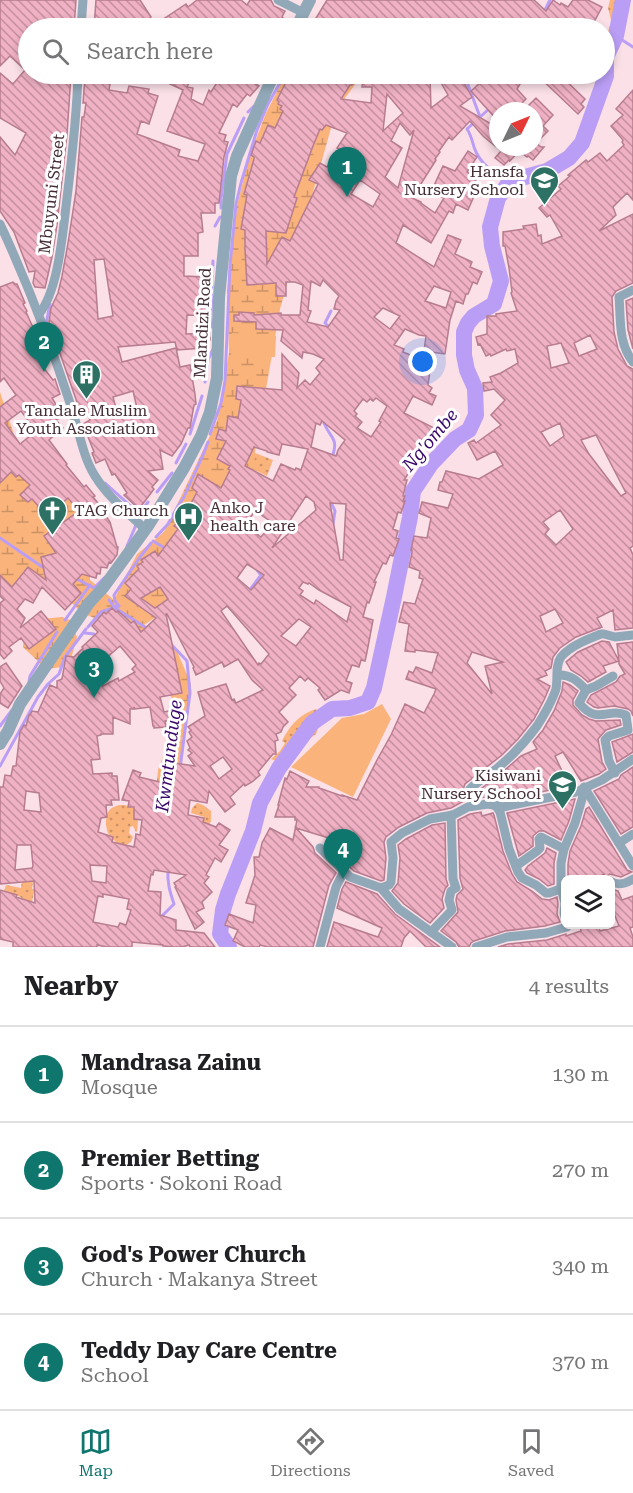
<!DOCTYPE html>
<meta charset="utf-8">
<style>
:root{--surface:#fff;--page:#f2f2f2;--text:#202124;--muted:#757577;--line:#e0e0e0;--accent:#0f766e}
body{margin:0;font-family:"Roboto Serif",serif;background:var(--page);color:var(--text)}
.controls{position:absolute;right:18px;bottom:18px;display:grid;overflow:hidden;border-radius:9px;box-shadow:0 3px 9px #0003}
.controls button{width:54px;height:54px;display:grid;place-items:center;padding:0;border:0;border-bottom:2px solid var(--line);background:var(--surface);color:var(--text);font:30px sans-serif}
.compass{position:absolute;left:489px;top:102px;width:54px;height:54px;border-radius:50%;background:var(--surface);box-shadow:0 3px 9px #0003;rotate:47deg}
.you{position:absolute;left:423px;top:362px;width:21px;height:21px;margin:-15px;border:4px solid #fff;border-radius:50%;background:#1a73e8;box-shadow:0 0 0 9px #1a73e833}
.badge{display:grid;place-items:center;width:39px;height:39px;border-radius:50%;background:var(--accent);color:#fff;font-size:20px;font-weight:700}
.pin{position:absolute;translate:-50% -50px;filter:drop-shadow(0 2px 3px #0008)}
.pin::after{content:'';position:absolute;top:32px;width:21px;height:18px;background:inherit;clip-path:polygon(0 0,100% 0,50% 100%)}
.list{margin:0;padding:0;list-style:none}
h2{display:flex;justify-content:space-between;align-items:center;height:78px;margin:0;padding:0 24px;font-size:26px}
h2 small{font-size:20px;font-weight:400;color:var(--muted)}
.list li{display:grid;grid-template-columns:39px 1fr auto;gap:18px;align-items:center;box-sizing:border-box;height:96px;padding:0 24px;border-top:2px solid var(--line)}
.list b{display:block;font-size:22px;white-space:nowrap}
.list p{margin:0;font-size:20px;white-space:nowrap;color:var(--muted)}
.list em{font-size:20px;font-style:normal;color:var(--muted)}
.icon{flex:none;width:33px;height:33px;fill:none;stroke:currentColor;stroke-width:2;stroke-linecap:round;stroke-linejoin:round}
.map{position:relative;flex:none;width:633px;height:947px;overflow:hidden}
.search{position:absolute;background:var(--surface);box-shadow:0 3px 9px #0003;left:18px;right:18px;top:18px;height:66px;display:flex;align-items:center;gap:15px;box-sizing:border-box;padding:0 21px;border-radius:33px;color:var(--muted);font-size:22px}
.sheet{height:462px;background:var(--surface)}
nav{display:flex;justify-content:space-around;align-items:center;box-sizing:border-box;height:84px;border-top:2px solid var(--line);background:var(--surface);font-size:16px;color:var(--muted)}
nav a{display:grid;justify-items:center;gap:3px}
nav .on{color:var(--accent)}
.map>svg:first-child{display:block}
</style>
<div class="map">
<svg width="633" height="947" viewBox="0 0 633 947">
<defs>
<pattern id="grass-dots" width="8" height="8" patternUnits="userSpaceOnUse" patternTransform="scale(1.5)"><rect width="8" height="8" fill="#fab37b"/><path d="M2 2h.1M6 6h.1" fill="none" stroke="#cc9266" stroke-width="1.8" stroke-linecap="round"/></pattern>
<pattern id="wetland-marsh" width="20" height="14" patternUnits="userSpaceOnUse" patternTransform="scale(1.5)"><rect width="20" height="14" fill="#fab37b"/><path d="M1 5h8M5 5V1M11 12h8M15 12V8" fill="none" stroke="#cc9266"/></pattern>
<pattern id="building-back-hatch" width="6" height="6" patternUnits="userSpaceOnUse" patternTransform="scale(1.5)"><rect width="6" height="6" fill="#f0b1c4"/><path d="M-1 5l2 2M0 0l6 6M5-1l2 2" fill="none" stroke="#c490a0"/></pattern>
</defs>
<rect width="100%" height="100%" fill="#fbe0e8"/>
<g fill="url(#grass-dots)">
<path d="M610,0H625L620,25L622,28C617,32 616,38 608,34L609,27L612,24L608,8Z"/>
<path d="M253,452L273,460L267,476L246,466Z"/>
<path d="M316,709L323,716L316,734L305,742L302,739L285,765L271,759L280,751L285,743L282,741C289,726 300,714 316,709Z"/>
<path d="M197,803L203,805L211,811V821L208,828L203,822L204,817L191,813L192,808Z"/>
<path d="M119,805H125L138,810C137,818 139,823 137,831L136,832L133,826L130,827L129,833L133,837L131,842L121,848C118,843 109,836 108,833C107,831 106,825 106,823C106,812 109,808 119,805Z"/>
<path d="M22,881H33L32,889H34L32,903L22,902L21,897L4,891L6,885L21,888Z"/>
</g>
<g fill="url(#wetland-marsh)">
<path d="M286,74H363L342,102L333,121L280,309L255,452L254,488L190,594L144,625L176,649L191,684L170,870L150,853L158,770L177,718L161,661L132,634L82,613L52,584L15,595L0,591V392L18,447L80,504L74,530L90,560V580L114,600L137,554L164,532L217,421L229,353L227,291L237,206L249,158L266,113Z"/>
<path d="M62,617L70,620L77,637L71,659L62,667L46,669L23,647L25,633L41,619Z"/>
</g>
<g fill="#fab37b">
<path d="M232,333L276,336L275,357L231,355Z"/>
<path d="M382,704L391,719L353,797L291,767L342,718L364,714Z"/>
</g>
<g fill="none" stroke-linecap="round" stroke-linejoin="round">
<g stroke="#ba9ef5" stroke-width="3">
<path d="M544,12L550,0"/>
<path d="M616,36L633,47"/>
<path d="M464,74L480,117L467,129C471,135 472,140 474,147C479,163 495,175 510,181"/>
<path d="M248,112L254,106"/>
<path d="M480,117L490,108"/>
<path d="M221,208V199L227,154L244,118"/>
<path d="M215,226L220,217"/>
<path d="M331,311L325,323L331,329"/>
<path d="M46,324L50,304"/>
<path d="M212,327L211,317L213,261"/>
<path d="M205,382L208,360L213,349"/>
<path d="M326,421L324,423C331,440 339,437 332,458"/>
<path d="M190,434L202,396"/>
<path d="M210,434L221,403L225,381L230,265L236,204L241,183L257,130L268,104L285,74"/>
<path d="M203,455L208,442"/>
<path d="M176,463L186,444"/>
<path d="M105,483L134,509L140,513"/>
<path d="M157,492L172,473"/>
<path d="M331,502L335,511L333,524"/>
<path d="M138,518L140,513L148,502"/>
<path d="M156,537L168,524L178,506L184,497L202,457"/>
<path d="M0,538L41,566L46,568"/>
<path d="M153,541L163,547L166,550"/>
<path d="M127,546L136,525"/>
<path d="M75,578L94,588L104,578"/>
<path d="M249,591L261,575L257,570L258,568"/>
<path d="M109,600L115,608L148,629"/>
<path d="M65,620L90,585"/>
<path d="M88,627L101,612L119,606L115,601L114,595L140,557L151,543"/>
<path d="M85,633L94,634L98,638"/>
<path d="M169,642L187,661L190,693L180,768"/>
<path d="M29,682L30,676L57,632"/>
<path d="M0,726L12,710"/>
<path d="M0,766L38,697L48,684L59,674L65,657L86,629"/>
<path d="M162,919L163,915L174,904C170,892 167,883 168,869"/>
</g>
<path stroke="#ba9ef5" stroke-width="16" d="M229,947L220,934L223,910L228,894L253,831L260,803L279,768L312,723L332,709L350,708L368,702L374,688L394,597L410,517L413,491L431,464L455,439L469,430L476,415L475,388L467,370L464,355V332L468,323L474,316L494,304L501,281L492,246L490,227L498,198L510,181L547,171L569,158L582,143L606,76V57L616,36L623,0"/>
</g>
<g fill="url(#building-back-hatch)" stroke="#b77c8f" stroke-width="1.5" fill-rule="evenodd">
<path d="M0,0H76L74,28H28V37L26,39L28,41V74H71L67,135L57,225L52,257L45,288L35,287L33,283L35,271L29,272L14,232L0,211V137L15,155L26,133L0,118V73L13,84L25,70L10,56L0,66Z"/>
<path d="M96,0H140L151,17L140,28H94Z"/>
<path d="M197,0H241L247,5L250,0H271L274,6L285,11L282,17L288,22L283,28H150L186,4L188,7Z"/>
<path d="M327,0H534L546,11L553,0L560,5L561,3L568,7L573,0H588L602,7L593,24L599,28H310Z"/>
<path d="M149,74H193L187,87L193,88L191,99L203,105L209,90L211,92L220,78L222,80L226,74L232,78L235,74H263L256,84L259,86L250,96L247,94L237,107L233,104L219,133L226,135L224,141L228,142L224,157L219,203H215V213H201L203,232L198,233V256H184V276L205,277V287H209V316L187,315L186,334L210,333V340H204V348L177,350L175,342L118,347L122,362L176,348L180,367L190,365L195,394L196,404L194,405L190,428H188L181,444L172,456L160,450L163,469L148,471L158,480L152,487L154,489L139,509L124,495L127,493L115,474L112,475L105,459L96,463L92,453L94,452L83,424L90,420L84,406L79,408L49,322L51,308L58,293L62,276L68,243L76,191L82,117H84L86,103H83L85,77L94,78V81L110,84L109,90L127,93L129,86L149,89L148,93L158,96L149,124L141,121L137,134L180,150L178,156L198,161L205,144L167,131L183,90ZM104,259L113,316L98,319L94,260ZM133,391L137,408L117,412L113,397Z"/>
<path d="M290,74H359L352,85H350L341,99L371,103L372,87H362L363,79L380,80V78H395V74H413V76L430,77L431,108L448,95L436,74H459L472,97L460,106L498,128V147H534V111H531L527,107L536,98L553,115L543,126L548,131L536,143L541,147H544L533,160L528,156L527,157L519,151L510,161L509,160L504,165L495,158L501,151L483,136L470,121L452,140L449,137L439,151L440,152L435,159L436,160L412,198L421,202V203L435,213L444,198L431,192L443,166L455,171L468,151L477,157L467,172L477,178L468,193L474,196L468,210L456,204L453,213L449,211L431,243L403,225L396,243L434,267L448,235L461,240L455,254L472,262L470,267L482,272L477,284L473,282L468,294H466L463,304L456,301L450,320L445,354L424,351L426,336L419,335L405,329L394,345L404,349L403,352L418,358L419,356L426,358L423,368L430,371L428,385L432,388L429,393L436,396L432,405L413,396L404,413L438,430L431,444L428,442L427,445L424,444L417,455L419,457L404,480H407L403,496H405L403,501H405L401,513L398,512L393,529L398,531L396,538L399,539L393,556L390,555L386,564L383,563L374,582H376L369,603L367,602L363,617L373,620L367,652L365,661L361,660L359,667L352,665L346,681L352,683L349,693L341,690L325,700L318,690L320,688L308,678L305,681L300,676L289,688L296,695L279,712L288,722L283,727L281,732L276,734L278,740L275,741L276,754H273L258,772L260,775L252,782L245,786L244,784L230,797L235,804L225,812L209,791L207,803L190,800L188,815L204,818L203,822L216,827L219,823L230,830L219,845L228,850L221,862L215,858L206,875L209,877L204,883L212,892L202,902L204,908L196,912L204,922L195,929L175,887L176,886L174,883L186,875L154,870L153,875L151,874L148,891L161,892L160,915L176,920V930L204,933L215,947H190L189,945L182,947H173L163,946V945L132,942V947H107L97,945V947H13V942L0,939V890L17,895L16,897L35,903L34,881L0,884V787H3L5,775L11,776L13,766H16L20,732L24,725L26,726L29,715H30L32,711L38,712L50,685L57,688V681L62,679L66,656L74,657L83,648L82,647L98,632L92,626L104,612L106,614L112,608L116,612L118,611L126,618L131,623L134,621L141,632L156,618L125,596L131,589L125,583L139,569L137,566L143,562L141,560L155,551L158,556L178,529L174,526L187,511L197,492L192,488L198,474L221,488L230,470L228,469L230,466L217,459L226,441L216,439L219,429L226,431L228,416L238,418L241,400L236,399L237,386L282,390V354L299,373L297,388L305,380L310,385L320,373L316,368L324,359L313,354L303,352L302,358L281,341L283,330L256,329V322L234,321V315H239V312L254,313V315L281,313V315H300L303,285L295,282H286V296H276V283L247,285L245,249V230L241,229L247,195L244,194L254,159V157L251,155L256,141L260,143L268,125L275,128L283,111L280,109L282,106L278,104L279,102L277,100ZM387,94L403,113L383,131ZM400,123L410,135L414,130L398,188L385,177L402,148L391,141ZM326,125L347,133L337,148L340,150L327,167L320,163L309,180L318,184L290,241L282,237L267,264L266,231L286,233L297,198L294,197L313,146L320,129L322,130ZM360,180L380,194L373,207L351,194ZM323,280L339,296L336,301L334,309L340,310L328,327L307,322L311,311L308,310L311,281L320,286ZM434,286L451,292L446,308L425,301ZM383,308L400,316L390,329L374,317ZM376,398L387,406L379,421L381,422L371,437L357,428L362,422L355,416L357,414L354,411L363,399L367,402L370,399L373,401ZM322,421L345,440L338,450L336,456L311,447L316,423L320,425ZM282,444L308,449L301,470L296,468L295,470L281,464L273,481L245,466L254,447L267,451V452L279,455ZM306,496L314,502L316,510L272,548ZM330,503L346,504L343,560H340ZM255,511L273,523L261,537L245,525ZM247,564L264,575L251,590L237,578ZM303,582L308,584L309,583L319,590L351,607L347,622L316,600L314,604L300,595L303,591L299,588ZM160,587L168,599L155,608L141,598ZM227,606L269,654L261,664L259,663L258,665L221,611ZM166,614H167L194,667L193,668L196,675L222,662L224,667L238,659L252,680L263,690L236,703L234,699L232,700L226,684L198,692L205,716L188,727L191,730L189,732L192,737L187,741L190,748L188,750L192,753L188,756L195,766L168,762L164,783L139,777L141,773L133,770L122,800L129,801L128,807H134V819L142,820L140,835L136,834L134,847L112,842L113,837L98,832L101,818L107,817L106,805H112L111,800H119L117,776H112V773L93,774L91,760L100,759L97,736L101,735V734H113V717L130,724V709H134V707L135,709L150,707L153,726H154V728L166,727L165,721H170L169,711L164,712L160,697L182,693ZM299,619L311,627L296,646L281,636ZM120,646L136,665L132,669L135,672L119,681L118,678L103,686L101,668L106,667L104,660ZM223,757L232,769L219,779L210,766ZM26,791L39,793L41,812L24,810ZM17,845H31L33,866L32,868L15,870ZM90,865L107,866L106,883L92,881ZM103,894L129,899L127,909L131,910L126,925L120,923L118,927L93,922L98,896L103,897Z"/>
<path d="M490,74H505L509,76L511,74H526L517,89L526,99L514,111H498V121L471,91Z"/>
<path d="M536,74H559L585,99L581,104L584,107L578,114Z"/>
<path d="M633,90V200L627,193L613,207L616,215L599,231L633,214V283L616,291L612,297L614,332L618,349L627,366L633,369V546L630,548L633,555V628L615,630L613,610L597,618L602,627L576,637L560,648L553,657L551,668L545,671L547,675L537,679L550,686L544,700L534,719L518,739L502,755L465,784L463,790L466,800L451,808L427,813L399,827L386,837L384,842L386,858L384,880L381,881L354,871L328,846L332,839L296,828L313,847L315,853L336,873L329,885L313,947H268L260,945L259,947H245L233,941L238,930L225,925L229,914L253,923L256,905L246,903L255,875L254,857H259L262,843L270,828L293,840L297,820H295V817H275L279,805H278L285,778L287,779L290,771L309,781L306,787H319V788L342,796V795L357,800L377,760L391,735L405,704L424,713L434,694L436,689L406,679L409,671L413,673L416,667L432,673L438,653L415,650V652L405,651L409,624L399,622L404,602L415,604L423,579L419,578L420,571L409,567L412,553V550H411L414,536L427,538L431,518L419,513L422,502L448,508L453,494L438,490L440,482H442L446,471L479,479L503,465L495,451L477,460L468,443L474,440L476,443L501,425L491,415L505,400L494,389L484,391L483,383L492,382L490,377L501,373L518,363L515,349L507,351L506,349L491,356L490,354L486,356L480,344L478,345L476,337L487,334V316H496V314L517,311L511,293L512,292L509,268L505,246H503V232L524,229L523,226L536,224L538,236L541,235L542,244L562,236L550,215L547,217L539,208L561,189L558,186L570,176L568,175L586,160L588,162L600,153L607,161L624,145L622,142L623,140L611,126L623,115L616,109ZM590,335L597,349L579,356L574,343ZM561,343L569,363L551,368L547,346ZM560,423L564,436L550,446L541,432ZM596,435L626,493L621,496L589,454L581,440ZM560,510L573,529L556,545L545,534L549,529L543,522ZM555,609L563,623L546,632L540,616ZM472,652L503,662L485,666L492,694L467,663Z"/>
<path d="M13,282L15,284H17L25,303L23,304L27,311L26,312L44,352L38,356L44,366L43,367L53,380L55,379L60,394L52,398L63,416L56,420L63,428L49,440L67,464L66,465L84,487L86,485L95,496L93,497L103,509L102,510L110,522L117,547H118L117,555L111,563L109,562L107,568L101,567L100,574L97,573L96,578L82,574L73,584L81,593L65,610L42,587L33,603L25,599L17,609L25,618L20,628L41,611L56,629L29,649L21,638L9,647L12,651L4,659L0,654V603L4,600L0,596V575L12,587L28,567L46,580L41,557L56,553L44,536L79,511L68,498L44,519L40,514L43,511L32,499L28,502L20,495L30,485L19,475L16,477L11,472L0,483V407L16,395L4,378L0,382V287ZM21,411L36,431L20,444L5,423Z"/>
<path d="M633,298V349L628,330L626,301Z"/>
<path d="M602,641L609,642L619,661L617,644L633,642V716L631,711L628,709L614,706L598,708L594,707L587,702L591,695L616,682L620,676L625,674L619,664V661L603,666L606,672L588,682L581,676L571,670L566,662L578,652Z"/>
<path d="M6,663L22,686L8,708L0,703V694L4,688L0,681V667Z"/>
<path d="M563,682L570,685L578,691L573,700V705L582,715L589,719L596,721L620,720L621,725L606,730L598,739L602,762L606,769L599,774L581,781L563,752L555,756L569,786L503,800L501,789L485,794L486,797L480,798L478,791L499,775L521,756L537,749L533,742L543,730L554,711L562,691Z"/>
<path d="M633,734V752L617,762L612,742Z"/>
<path d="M633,767V827L621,834L594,791L619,779L621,775Z"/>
<path d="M575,799L569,821L561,840L544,831H539L533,836V846L519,856L507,813Z"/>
<path d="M589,807L627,870L632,872L621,877L610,874L605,877L604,874L595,879H568V864L570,851L581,826L586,809Z"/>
<path d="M481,812L482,816L493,813L494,815L503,851L512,874L517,882L532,891L542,899L549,900L557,897L558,904L557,914L560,922L545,926L505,931L474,941L471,943L469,947H459L456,942L441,931L458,912L456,900L457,895L463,889L460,878L458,820L470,814Z"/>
<path d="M445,823L446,879L448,885L445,889L442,899L444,908L430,923L404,904L392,891L398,883L400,858L398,845L406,839L432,825Z"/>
<path d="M547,848L556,853L554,863V884L548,886L539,879L527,873L525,870L528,866L545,853Z"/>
<path d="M346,882L377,894L395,914L440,947H426L410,931L404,938L401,947H327L334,922L378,937L382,928L337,908L342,889Z"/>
<path d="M610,889L618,891L622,900L633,896V927L630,928L633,937V947H498L508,944L547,940L566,934V936L581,931L580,924H598L600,931L619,926L610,903Z"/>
</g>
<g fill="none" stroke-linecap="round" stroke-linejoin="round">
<g stroke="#91a8b8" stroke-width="9">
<path d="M278,0L304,13"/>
<path d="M81,28L83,0"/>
<path d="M0,224C27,282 50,342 70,403C78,425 82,456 95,476C108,497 127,512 145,529"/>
<path d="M633,290L619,297C621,320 618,343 633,362"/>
<path d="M39,314C59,290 63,229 67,198C72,157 77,115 78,74"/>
<path d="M558,675C570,674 578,681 586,690L596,686L613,676"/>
<path d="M586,690L579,703C598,726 608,707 626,715L628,730L609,736L605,740L609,761L615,773"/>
<path d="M584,787L633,866"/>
<path d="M475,805L470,789C478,781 487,777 495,770C510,758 526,741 537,726C543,717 553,699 556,689C558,679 555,665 561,657C570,646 588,639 601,634H604L615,637L633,635"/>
<path d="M496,806L500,812L509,849L518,872L522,878L536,885L546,893H549L566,887"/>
<path d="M619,843L633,834"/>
<path d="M320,848L350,877L381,888L399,909L452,947"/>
<path d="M516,866L537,851L540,848L539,839L541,837L564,849"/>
<path d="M610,881C618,886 625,884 633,879"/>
<path d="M381,888L389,885L391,882L393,858L391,842L402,833L430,819L453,815L468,807L488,804L503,807L576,792L602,780L633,759"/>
<path d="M566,920L564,913L565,903L561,888V863L564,849L575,823L585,789"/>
<path d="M431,932L452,910L449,900L451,891L456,888L453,879L451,815"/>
<path d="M320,947L336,887L344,871"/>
<path d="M476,947L507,937L546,933L567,927L566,924"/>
</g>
<g stroke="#91a8b8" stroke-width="12">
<path d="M296,28L310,0"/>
<path d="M0,744L8,731L20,704L35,682L89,603L103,588L148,526L184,468L201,436L210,412L217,378L219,298L231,176L237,156L274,74"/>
</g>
</g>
<defs>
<symbol id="school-pin" viewBox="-11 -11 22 30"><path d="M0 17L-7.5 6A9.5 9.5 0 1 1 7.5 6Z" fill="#2d7164" stroke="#fff"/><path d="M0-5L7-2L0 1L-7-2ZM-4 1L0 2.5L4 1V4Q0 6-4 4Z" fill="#fff"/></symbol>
<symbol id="building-pin" viewBox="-11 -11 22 30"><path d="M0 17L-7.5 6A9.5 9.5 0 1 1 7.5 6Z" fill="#2d7164" stroke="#fff"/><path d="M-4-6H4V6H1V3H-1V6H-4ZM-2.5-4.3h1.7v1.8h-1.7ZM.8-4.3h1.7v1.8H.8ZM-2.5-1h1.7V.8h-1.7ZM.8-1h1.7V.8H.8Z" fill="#fff"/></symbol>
<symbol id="church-pin" viewBox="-11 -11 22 30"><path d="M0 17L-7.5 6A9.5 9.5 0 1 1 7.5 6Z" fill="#2d7164" stroke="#fff"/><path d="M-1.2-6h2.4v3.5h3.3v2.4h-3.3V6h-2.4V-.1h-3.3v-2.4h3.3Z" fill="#fff"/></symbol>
<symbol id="hospital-pin" viewBox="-11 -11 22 30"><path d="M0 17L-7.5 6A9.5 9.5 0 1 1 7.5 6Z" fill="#2d7164" stroke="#fff"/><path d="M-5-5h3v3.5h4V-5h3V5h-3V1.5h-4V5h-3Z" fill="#fff"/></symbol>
</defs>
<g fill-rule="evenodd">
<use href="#school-pin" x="528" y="164" width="33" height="45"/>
<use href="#building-pin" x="70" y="358" width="33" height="45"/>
<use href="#church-pin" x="36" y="494" width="33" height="45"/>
<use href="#hospital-pin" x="172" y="500" width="33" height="45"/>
<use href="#school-pin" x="546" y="768" width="33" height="45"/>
</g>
<g text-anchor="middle" stroke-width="6" stroke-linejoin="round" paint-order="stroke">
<g font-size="16" fill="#452d35" stroke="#fff" text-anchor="end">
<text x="524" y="177">Hansfa<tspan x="524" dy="18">Nursery School</tspan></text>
<text x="86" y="416" text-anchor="middle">Tandale Muslim<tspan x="86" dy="18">Youth Association</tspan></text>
<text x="210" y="513" text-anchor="start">Anko J<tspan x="210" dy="18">health care</tspan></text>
<text x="74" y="516" text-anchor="start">TAG Church</text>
<text x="541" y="781">Kisiwani<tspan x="541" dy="18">Nursery School</tspan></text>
</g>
<g font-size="16" fill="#452d35" stroke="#fff">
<text transform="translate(51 194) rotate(-83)" y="6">Mbuyuni Street</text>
<text transform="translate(202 323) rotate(-87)" y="6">Mlandizi Road</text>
</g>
<g font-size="18" font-style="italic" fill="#38056a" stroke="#fff">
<text transform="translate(430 440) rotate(-50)" y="6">Ng'ombe</text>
<text transform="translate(169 756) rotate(-83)" y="6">Kwmtunduge</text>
</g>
</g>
</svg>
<div class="controls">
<button><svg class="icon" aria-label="layers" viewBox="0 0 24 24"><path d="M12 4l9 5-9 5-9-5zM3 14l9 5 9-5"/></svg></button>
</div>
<svg class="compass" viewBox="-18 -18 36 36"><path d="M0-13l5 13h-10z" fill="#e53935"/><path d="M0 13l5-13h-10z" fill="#757577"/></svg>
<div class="you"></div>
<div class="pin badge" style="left:347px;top:197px">1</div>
<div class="pin badge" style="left:44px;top:372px">2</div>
<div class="pin badge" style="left:94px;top:698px">3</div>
<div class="pin badge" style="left:343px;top:879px">4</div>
<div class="search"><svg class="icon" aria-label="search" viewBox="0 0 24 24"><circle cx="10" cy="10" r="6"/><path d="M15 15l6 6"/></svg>Search here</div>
</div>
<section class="sheet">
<h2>Nearby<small>4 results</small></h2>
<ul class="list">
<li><span class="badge">1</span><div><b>Mandrasa Zainu</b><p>Mosque</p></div><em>130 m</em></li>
<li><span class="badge">2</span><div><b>Premier Betting</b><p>Sports · Sokoni Road</p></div><em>270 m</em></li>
<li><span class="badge">3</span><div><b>God's Power Church</b><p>Church · Makanya Street</p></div><em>340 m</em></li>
<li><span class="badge">4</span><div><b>Teddy Day Care Centre</b><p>School</p></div><em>370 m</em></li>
</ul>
</section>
<nav>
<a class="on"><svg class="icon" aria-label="map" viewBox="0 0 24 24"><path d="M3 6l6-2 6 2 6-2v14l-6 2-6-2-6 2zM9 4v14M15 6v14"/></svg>Map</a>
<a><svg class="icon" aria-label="directions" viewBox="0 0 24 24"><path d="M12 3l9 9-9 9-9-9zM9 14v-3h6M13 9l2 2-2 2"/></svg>Directions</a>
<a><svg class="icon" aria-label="saved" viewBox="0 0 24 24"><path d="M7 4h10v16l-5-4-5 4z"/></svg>Saved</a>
</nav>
